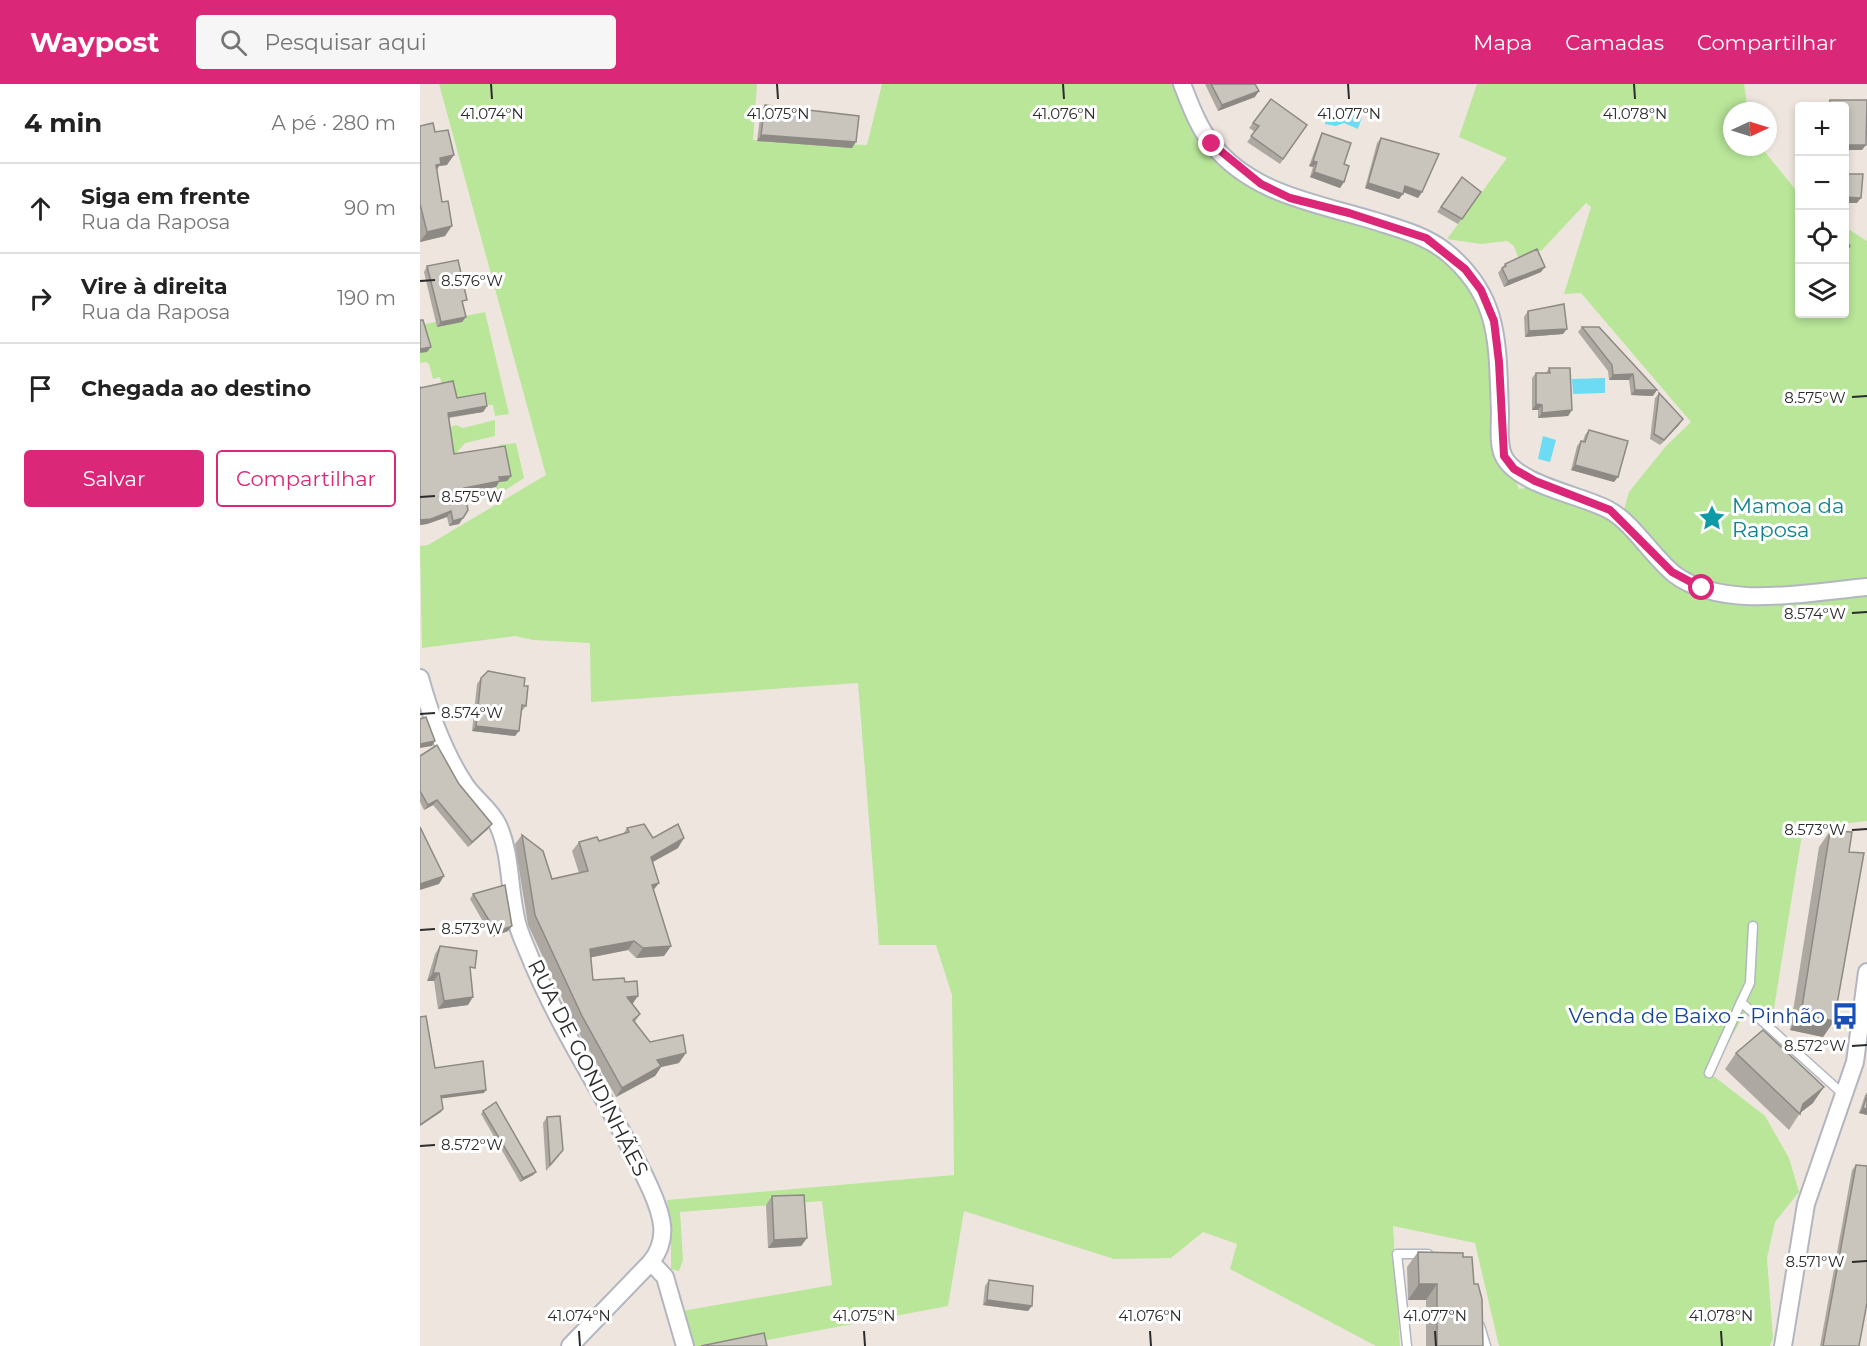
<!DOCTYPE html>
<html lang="pt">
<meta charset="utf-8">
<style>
:root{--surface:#fff;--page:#f6f6f6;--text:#222;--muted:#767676;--line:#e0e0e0;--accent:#db2777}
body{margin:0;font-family:Montserrat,sans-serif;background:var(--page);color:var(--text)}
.controls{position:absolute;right:18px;top:18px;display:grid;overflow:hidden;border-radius:6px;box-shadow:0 3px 9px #0003}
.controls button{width:54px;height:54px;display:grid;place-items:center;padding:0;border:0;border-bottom:2px solid var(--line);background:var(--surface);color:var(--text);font:30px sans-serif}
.compass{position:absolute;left:1303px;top:18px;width:54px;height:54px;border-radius:50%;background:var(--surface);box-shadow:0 3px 9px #0003;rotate:86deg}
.stop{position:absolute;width:18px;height:18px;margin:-14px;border:4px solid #db2777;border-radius:50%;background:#fff}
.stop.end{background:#db2777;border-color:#fff;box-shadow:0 2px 6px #0008}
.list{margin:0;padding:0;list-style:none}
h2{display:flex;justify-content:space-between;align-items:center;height:78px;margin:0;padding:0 24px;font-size:26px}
h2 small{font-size:20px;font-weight:400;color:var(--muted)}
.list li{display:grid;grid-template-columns:39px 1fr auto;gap:18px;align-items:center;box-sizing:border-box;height:90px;padding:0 24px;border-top:2px solid var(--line)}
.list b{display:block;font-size:22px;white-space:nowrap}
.list p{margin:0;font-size:20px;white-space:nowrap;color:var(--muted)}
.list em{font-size:20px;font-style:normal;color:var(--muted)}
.actions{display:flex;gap:12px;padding:18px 24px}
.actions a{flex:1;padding:14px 0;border:2px solid var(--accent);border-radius:6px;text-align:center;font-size:21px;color:var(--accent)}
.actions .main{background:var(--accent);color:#fff}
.icon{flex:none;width:33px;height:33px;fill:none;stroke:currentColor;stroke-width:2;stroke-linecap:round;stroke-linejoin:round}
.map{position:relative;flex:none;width:1447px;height:1262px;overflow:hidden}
header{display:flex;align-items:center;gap:36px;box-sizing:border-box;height:84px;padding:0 30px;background:var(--accent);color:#fff}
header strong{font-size:28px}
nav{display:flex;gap:33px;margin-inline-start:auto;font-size:21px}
.search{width:420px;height:54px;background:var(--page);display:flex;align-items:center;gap:15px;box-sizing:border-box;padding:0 21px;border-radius:6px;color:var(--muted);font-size:22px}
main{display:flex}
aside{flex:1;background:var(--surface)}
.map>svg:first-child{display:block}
</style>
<header>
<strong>Waypost</strong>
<div class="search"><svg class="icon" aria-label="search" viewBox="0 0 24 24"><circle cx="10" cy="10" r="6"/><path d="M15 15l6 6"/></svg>Pesquisar aqui</div>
<nav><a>Mapa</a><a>Camadas</a><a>Compartilhar</a></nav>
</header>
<main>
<aside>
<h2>4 min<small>A pé · 280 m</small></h2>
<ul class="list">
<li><svg class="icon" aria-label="ahead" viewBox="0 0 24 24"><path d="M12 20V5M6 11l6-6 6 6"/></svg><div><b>Siga em frente</b><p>Rua da Raposa</p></div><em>90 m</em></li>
<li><svg class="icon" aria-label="right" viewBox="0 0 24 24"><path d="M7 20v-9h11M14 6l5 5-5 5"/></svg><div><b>Vire à direita</b><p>Rua da Raposa</p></div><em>190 m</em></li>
<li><svg class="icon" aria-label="arrive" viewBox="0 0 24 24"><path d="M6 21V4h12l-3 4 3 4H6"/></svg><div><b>Chegada ao destino</b></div></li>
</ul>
<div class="actions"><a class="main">Salvar</a><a>Compartilhar</a></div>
</aside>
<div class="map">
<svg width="1447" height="1262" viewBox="0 0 1447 1262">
<rect width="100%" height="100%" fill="#eee6de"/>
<g fill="#b9e699">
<path d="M19,0H337L333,56L447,61L462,0H763L819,90L1012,152L1059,190L1081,250L1077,347L1099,405L1117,402L1202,433L1209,408L1246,362L1271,338L1161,209L1144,210L1171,123L1166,119L1122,166L1099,176L1094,162L1087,157L1061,160L1027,155L1087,74L1039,53L1057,0H1324L1328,27H1312V63H1341L1379,110L1380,230H1424L1425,143L1447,157V737L1383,744L1351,943L1326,927L1291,990L1345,1032L1369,1074L1379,1108L1355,1138L1347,1174L1353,1254L1350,1262H1079L1055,1159L973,1142L980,1262H956L810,1185L817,1160L783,1148L751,1174L694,1175L544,1127L528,1222L316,1262H270L262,1227L412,1201L402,1117L260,1128L263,1176L259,1187L251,1185V1147L247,1116L534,1091L532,911L516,861H459L438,599L171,618L170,559L113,556L95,552L2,564L0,462L8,461L126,391Z"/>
<path d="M65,228L89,330L75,332L73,321H68L65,309L34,316L22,302L20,293L13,295L9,280L6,278L0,279V241Z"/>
<path d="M75,336V352L45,359L34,372L26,345L36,341L43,344Z"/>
<path d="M96,359L104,394L67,418L65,415L76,406L79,361Z"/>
</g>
<g fill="#6ddbf4">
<path d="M909,23L942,33L938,45L924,39L916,42L905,40Z"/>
<path d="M1185,294V309L1153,310L1152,295Z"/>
<path d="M1123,352L1136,356L1130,378L1118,375Z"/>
</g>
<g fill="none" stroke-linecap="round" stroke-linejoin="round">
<defs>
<g id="service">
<path d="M1321,918L1330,899L1333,842"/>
<path d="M1289,989L1321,918L1424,1011"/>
<path d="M1060,1242L1066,1262"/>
<path d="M987,1262L977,1170H1008"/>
</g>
<g id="minor">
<path d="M762,0C770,20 778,43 792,60C833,111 897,119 955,137C980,145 1004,151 1025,167C1082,213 1077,262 1080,328C1080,341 1078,359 1083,371C1096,401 1162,411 1189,426C1212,438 1232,472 1254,490C1303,527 1390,508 1447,503"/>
<path d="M0,594C10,630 23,667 44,699C53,714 70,724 78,741C91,769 89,804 96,834C98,847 105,860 110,873C143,954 195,1026 231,1106C243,1133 249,1155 231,1178L150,1262"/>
<path d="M231,1178L245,1193L265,1262"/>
<path d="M1363,1262L1386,1120L1435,978L1447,888"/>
</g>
</defs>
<use href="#service" stroke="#b2b6c0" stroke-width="11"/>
<use href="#minor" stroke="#b2b6c0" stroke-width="20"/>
<use href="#service" stroke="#fff" stroke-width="8"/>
<use href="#minor" stroke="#fff" stroke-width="16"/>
</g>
<g fill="#ada9a2">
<path d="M785,0H835V13L798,27Z"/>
<path d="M851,15L887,41L860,80L827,58L835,48L829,44Z"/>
<path d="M345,21L432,64L337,57L341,26Z"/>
<path d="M0,42L15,48L27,81L19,82L17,86L25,152L0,158Z"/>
<path d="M902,49L924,80V98L920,104L890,93L893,83L889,82L899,55Z"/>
<path d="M961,54L1002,108L998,114L983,108L979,115L945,104L957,59Z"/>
<path d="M1042,93L1061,108L1038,140L1017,128Z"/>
<path d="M1380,121V131L1376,126Z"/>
<path d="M1085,180L1121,188L1084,203L1078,189Z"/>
<path d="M7,182L43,221L46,233L42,238L17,243L4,188Z"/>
<path d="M1108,227L1143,250L1105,253L1104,233Z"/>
<path d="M1162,243H1179L1233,312L1211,311L1209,296H1189L1188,287L1158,248Z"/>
<path d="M1129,284L1152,326L1148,332L1118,334V326H1112V294L1116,289H1126Z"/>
<path d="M0,302V304L67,322L63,328L29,334L34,370L91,392L87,397L79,398L76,403L45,408L48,426L39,440L29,442L27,433L7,440L0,441Z"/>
<path d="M1239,309L1259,341L1240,361L1230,355L1235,314Z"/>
<path d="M1169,346L1194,398L1151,386L1157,362L1161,357H1163L1165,351Z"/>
<path d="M61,594L104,602L106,622L102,627L95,652L52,647L57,600Z"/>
<path d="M0,672L39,700L68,745L48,763L13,721L4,726L0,718Z"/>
<path d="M207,744L258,764L233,778L234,806L251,862L244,872L216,874L208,866L171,873L173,896L205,898L212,920L220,930L215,938L230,958L259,979L241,983L235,992L196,1013L155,942L108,841L95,760L102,751L132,795L159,789L152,767L159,758L179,757L203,750Z"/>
<path d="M1410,747L1429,768L1414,937L1403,953L1370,946L1399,763Z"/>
<path d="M53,810L88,847L72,853L50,815Z"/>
<path d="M20,862L51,889L48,921L18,925L14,897H7L15,870Z"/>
<path d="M1316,969L1393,1019L1380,1029L1369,1046L1305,985Z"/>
<path d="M1447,1008V1031L1439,1029L1445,1011Z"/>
<path d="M63,1027L116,1088L113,1091L100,1098L61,1030Z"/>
<path d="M127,1033L139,1072L126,1087L123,1039Z"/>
<path d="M1436,1081L1439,1262H1400L1432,1086Z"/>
<path d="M352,1112L387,1154L381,1162L348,1164L346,1121Z"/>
<path d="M998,1168L1043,1173L1054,1200L1063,1262H1006V1216H988L987,1183Z"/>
<path d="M569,1196L608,1227L563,1221L565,1202Z"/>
</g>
<g fill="#8d8984">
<path d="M839,7L835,13L798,27L802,21Z"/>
<path d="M341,51L436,58L432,64L337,57Z"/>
<path d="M1425,61H1446L1442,66H1425Z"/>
<path d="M34,71L27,81L19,82L14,90L9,91L20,74Z"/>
<path d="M893,77L897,78L893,83L889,82Z"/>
<path d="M894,88L924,98L920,104L890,93Z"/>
<path d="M948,99L983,110L979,115L945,104Z"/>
<path d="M985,102L1002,108L998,114L981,107Z"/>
<path d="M1425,113L1441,114L1437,119H1425Z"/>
<path d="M32,142L25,152L0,158L7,148Z"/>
<path d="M1125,183L1121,188L1084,203L1088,197Z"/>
<path d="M46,233L42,238L17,243L21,238Z"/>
<path d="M1147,245L1143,250L1105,253L1109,247Z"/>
<path d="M11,263L7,268L0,269V265Z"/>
<path d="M1213,290L1209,296H1189L1193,291Z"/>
<path d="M1215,306H1237L1233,312L1211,311Z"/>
<path d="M1116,320L1122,321L1118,326H1112Z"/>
<path d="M67,322L63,328L24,334L28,329Z"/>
<path d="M1152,326L1148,332L1118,334L1122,329Z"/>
<path d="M1263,335L1259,341L1240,361L1244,356Z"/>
<path d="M1155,381L1198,393L1194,398L1151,386Z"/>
<path d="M91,392L87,397L79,398L76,403L40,409L44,404L79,393Z"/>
<path d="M31,427L27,433L7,440L0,441V436Z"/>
<path d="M43,434L39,440L29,442L33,437Z"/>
<path d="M56,642L99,647L95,652L52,647Z"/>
<path d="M15,657L12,662L0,664V660Z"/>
<path d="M17,716L13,721L4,726L8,721Z"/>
<path d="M72,740L68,745L48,763L52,758Z"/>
<path d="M264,754L258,764L225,782L231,773Z"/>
<path d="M24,792L19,800L0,806V800Z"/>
<path d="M239,799L232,808V801Z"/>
<path d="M92,842L88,847L72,853L76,848Z"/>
<path d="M214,857L208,866L163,875L170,865Z"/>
<path d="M251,862L244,872L216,874L223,864Z"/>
<path d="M13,889H19L14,897H7Z"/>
<path d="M218,912L211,922L207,913Z"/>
<path d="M53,913L48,921L18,925L24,917Z"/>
<path d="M1381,930L1414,937L1403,953L1370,946Z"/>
<path d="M266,969L259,979L241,983L235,992L196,1013L202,1004L237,976Z"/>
<path d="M1404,1003L1393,1019L1380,1029L1383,1020Z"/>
<path d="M66,1006L64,1009L18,1015L21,1012Z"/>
<path d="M1443,1024L1447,1025V1031L1439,1029Z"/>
<path d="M23,1025L21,1028L0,1042V1041Z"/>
<path d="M116,1088L113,1091L100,1098L103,1094Z"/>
<path d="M387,1154L381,1162L348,1164L354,1156Z"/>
<path d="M999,1200H1017L1006,1216H988Z"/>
<path d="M567,1216L612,1222L608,1227L563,1221Z"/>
</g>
<g fill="#c9c4bc" stroke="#8d8984" stroke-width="1.5">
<path d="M791,0H835L839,7L802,21Z"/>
<path d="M851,15L887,41L863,75L831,52L839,42L833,39Z"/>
<path d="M1410,16H1447L1446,61H1425V22H1409Z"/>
<path d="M345,21L439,32L436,58L341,51Z"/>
<path d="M13,39L15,48L28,46L34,71L20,74L21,80L16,81L22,118L28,117L32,142L7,148L0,120V42Z"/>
<path d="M902,49L931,59L924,80L929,82L924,98L894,88L897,78L893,77Z"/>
<path d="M961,54L1019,70L1002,108L985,102L983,110L948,99Z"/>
<path d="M1425,90H1443L1441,114L1425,113Z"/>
<path d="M1042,93L1061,108L1042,135L1021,123Z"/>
<path d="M1425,154L1430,162L1425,168Z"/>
<path d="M1117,165L1125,183L1088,197L1082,184L1086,182L1085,180Z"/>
<path d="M38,176L47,216L42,217L46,233L21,238L7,182Z"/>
<path d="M1144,220L1147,245L1109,247L1108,227Z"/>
<path d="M0,236H3L11,263L0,265Z"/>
<path d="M1162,243H1179L1237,306H1215L1213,290L1193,291L1192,281Z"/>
<path d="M1129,284H1150L1152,326L1122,329V321L1116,320V289H1130Z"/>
<path d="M33,297L37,314L65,309L67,322L28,329L34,370L85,362L91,392L79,393L80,397L44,404L48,426L43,434L33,437L31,427L11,435L0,436V302V304Z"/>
<path d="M1239,309L1263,335L1244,356L1234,350Z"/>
<path d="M1169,346L1208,357L1198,393L1155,381L1161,357L1165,358Z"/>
<path d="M68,587L105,594L104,602H108L106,622L102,621L99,647L56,642L61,594Z"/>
<path d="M6,633L15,657L0,660V635Z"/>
<path d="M17,661L39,700L72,740L52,758L17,716L8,721L0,707V672Z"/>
<path d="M224,740L233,754L258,740L264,754L231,773L239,799L232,801L251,862L223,864L214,857L170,865L173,896L204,894L205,898L217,897L218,912L207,913L220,930L213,936L230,958L263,951L266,969L237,976L241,982L202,1004L162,932L115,831L102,751L123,767L132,795L168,787L159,758L177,753L179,757L209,748L207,744Z"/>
<path d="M0,743L24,792L0,800Z"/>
<path d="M1410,747L1432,748L1429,768L1444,769L1414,937L1381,930Z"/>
<path d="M85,801L92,842L76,848L53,810Z"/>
<path d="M20,862L57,867L55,884L50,883L53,913L24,917L19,889H13Z"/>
<path d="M6,932L15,984L63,977L66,1006L21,1012L23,1025L0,1041V933Z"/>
<path d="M1343,946L1404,1003L1383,1020L1380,1030L1316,969Z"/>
<path d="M1447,1011V1025L1443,1024Z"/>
<path d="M76,1018L116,1088L103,1094L63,1027Z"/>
<path d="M140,1032L143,1066L130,1081L127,1033Z"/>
<path d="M1436,1081L1447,1082V1219L1439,1262H1403Z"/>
<path d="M384,1111L387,1154L354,1156L352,1112Z"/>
<path d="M998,1168L1043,1169V1173H1052L1054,1200H1058L1062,1215L1063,1262H1017V1200H999Z"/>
<path d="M569,1196L613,1202L612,1222L567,1216Z"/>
<path d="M344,1249L347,1262H281Z"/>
</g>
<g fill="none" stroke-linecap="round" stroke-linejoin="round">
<path stroke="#db2777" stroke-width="8" d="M792,60L841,100L870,114L929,129L1006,154L1045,185L1061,206L1074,237L1079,278L1084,372L1094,385L1115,397L1190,426L1252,488L1282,504"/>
</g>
<path fill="none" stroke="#2c2c2c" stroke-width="2" d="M71,0L72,15M357,0L358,15M643,0L644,15M928,0L929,15M1214,0L1215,15M0,197L15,196M1432,313L1447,312M0,413L15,412M1432,529L1447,528M0,630L15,629M1432,746L1447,745M0,846L15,845M1432,962L1447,961M0,1062L15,1061M1432,1178L1447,1177M159,1247L160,1262M444,1247L445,1262M730,1247L731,1262M1015,1247L1016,1262M1301,1247L1302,1262"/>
<defs>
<symbol id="sight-bare" viewBox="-9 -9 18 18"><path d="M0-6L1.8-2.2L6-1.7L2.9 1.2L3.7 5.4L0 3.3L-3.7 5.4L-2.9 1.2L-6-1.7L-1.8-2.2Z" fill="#0f9aa8" stroke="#fff" stroke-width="2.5" paint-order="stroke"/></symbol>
<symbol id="bus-bare" viewBox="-9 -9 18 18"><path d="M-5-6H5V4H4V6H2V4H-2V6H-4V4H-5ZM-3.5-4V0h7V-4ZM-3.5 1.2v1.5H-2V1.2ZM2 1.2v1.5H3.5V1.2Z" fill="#1a4fb4" stroke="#fff" stroke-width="2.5" paint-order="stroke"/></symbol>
</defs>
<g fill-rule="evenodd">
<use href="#sight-bare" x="1273" y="415" width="38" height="38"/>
<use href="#bus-bare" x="1406" y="913" width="38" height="38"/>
</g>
<g text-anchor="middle" stroke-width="6" stroke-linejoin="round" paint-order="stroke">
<g font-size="21" fill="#0d838f" stroke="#fff" text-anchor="start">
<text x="1312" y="429">Mamoa da<tspan x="1312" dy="24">Raposa</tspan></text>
</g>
<g font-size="21" fill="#164399" stroke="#fff" text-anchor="end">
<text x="1405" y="939">Venda de Baixo - Pinhão</text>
</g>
<g font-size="21" fill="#2c2c2c" stroke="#fff">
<text transform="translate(168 984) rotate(63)" y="7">RUA DE GONDINHÃES</text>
</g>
</g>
<g font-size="15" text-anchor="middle" fill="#2c2c2c" stroke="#fff" stroke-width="6" stroke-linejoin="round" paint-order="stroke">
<text x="72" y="35">41.074°N</text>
<text x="358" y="35">41.075°N</text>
<text x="644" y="35">41.076°N</text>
<text x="929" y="35">41.077°N</text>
<text x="1215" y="35">41.078°N</text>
<text x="52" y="202">8.576°W</text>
<text x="1395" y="319">8.575°W</text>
<text x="52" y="418">8.575°W</text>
<text x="1395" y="535">8.574°W</text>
<text x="52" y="634">8.574°W</text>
<text x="1395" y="751">8.573°W</text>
<text x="52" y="850">8.573°W</text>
<text x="1395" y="967">8.572°W</text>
<text x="52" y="1066">8.572°W</text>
<text x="1395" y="1183">8.571°W</text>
<text x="159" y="1237">41.074°N</text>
<text x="444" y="1237">41.075°N</text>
<text x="730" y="1237">41.076°N</text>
<text x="1015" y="1237">41.077°N</text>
<text x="1301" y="1237">41.078°N</text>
</g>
</svg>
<div class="controls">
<button>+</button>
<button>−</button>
<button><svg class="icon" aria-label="locate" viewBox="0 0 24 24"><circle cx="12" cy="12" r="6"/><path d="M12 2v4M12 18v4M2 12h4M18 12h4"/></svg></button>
<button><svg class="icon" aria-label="layers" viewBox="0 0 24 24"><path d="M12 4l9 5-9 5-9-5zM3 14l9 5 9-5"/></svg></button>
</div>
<svg class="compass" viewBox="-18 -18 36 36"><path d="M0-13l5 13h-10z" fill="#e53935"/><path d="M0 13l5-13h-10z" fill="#767676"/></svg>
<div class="stop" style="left:1282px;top:504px"></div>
<div class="stop end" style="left:792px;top:60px"></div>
</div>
</main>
